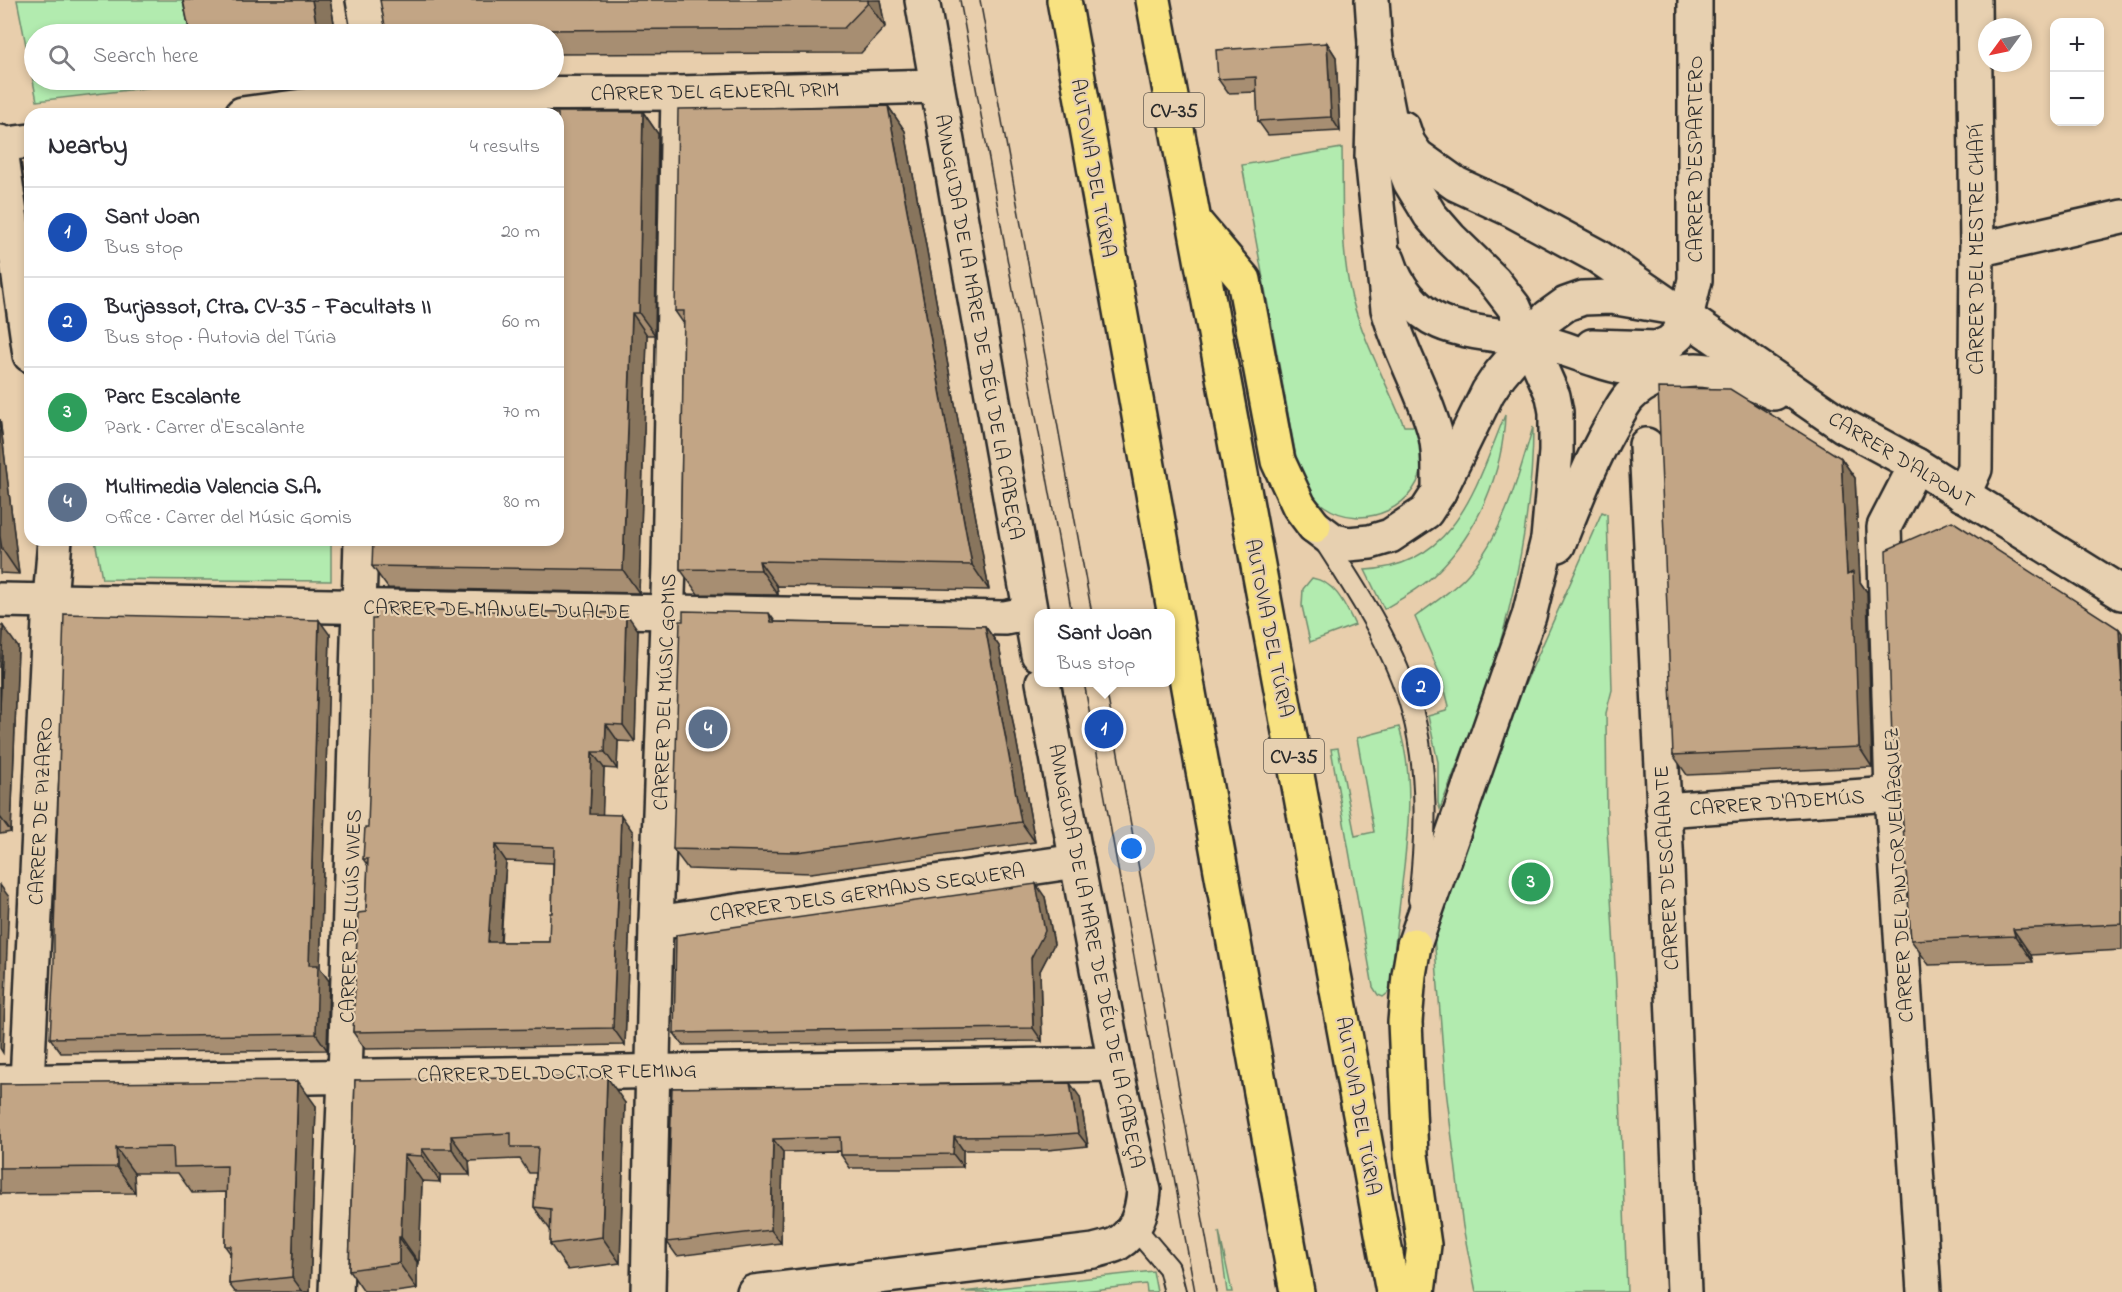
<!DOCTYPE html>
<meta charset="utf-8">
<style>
:root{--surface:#fff;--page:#f2f2f3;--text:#2b2b33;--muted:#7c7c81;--line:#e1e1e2;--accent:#ea580c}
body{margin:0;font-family:"Indie Flower",sans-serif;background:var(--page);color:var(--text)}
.controls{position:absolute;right:18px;top:18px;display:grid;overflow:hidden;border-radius:12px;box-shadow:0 3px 9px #0003}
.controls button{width:54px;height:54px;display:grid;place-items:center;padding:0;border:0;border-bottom:2px solid var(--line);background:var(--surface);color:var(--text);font:30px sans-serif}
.compass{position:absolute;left:1978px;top:18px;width:54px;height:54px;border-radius:50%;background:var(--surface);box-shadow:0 3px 9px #0003;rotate:237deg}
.you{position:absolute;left:1132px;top:849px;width:21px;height:21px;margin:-15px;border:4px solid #fff;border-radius:50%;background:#1a73e8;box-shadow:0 0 0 9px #1a73e833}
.badge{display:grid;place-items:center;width:39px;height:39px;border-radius:50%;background:var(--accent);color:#fff;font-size:20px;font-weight:700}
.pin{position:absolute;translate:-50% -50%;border:3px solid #fff;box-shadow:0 2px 6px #0006}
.popup{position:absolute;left:1034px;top:609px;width:141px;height:78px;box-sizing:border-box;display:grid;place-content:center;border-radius:12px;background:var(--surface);filter:drop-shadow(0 2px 4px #0005);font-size:20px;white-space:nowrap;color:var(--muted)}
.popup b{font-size:22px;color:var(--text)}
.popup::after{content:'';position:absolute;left:50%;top:100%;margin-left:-12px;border:12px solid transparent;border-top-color:var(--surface)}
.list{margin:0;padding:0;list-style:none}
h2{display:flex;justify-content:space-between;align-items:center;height:78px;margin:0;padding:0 24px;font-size:26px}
h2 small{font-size:20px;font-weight:400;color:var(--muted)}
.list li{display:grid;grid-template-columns:39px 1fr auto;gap:18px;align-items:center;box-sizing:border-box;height:90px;padding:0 24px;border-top:2px solid var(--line)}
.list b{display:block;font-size:22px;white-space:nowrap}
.list p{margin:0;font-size:20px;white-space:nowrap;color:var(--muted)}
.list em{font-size:20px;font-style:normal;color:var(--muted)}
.icon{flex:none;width:33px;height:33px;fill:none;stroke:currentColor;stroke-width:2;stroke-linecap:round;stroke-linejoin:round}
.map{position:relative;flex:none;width:2122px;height:1292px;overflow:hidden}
.search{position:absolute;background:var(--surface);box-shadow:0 3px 9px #0003;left:24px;top:24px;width:540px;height:66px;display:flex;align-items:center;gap:15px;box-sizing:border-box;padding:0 21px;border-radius:33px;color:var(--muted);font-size:22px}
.panel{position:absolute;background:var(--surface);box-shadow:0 3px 9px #0003;left:24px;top:108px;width:540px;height:438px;border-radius:18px}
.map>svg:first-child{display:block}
</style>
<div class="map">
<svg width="2122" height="1292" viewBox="0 0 2122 1292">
<rect width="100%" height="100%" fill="#e8ceac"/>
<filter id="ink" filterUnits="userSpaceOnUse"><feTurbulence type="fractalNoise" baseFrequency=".0167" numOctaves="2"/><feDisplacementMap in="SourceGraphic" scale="12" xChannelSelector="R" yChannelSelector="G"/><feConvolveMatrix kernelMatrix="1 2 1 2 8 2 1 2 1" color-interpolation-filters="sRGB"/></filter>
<g filter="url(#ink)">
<g fill="#b2ebaf" stroke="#6e8b6d" stroke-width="1.5">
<path d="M17,0H201L208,34H34V80H212L37,101Z"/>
<path d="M1342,148C1343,198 1340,250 1352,299C1364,342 1387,384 1404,426H1418C1419,436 1423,448 1423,458C1422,507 1363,533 1324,506C1312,498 1305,486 1299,473L1242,165Z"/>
<path d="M1505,415C1503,473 1478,532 1437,572C1422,588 1402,598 1384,609L1365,570C1456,566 1476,486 1505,415Z"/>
<path d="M1533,427C1533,488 1523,550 1509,609C1493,677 1465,743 1440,809L1438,803V762L1428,716L1446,711L1449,706L1442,679L1415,617C1433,603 1453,591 1468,574C1504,533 1518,478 1533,427Z"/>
<path d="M1602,512L1607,514L1612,690L1606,713L1607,828L1616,983L1627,1292H1476L1463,1227L1446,1090L1434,935L1501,738Z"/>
<path d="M95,540H331V581L102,579Z"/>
<path d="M1312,578C1336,582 1345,605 1355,625L1310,642L1302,606L1303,589Z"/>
<path d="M1399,727C1414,776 1409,824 1403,875C1399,912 1394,948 1391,985L1388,993L1383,997L1378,995L1373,987L1331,749L1338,748L1355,836L1374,832L1357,738Z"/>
<path d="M1219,1231L1232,1292H1227Z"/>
<path d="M1153,1271L1157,1292H1147L1146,1284L1075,1292H962Z"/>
</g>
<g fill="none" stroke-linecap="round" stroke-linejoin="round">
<defs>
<g id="lane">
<path d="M1322,537C1357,591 1395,648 1412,710C1429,772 1426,837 1419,900"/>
<path d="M1135,1228L1169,1268L1175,1292"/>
</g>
<g id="street">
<path d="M363,0L369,34"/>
<path d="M242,114L371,97L471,94L678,93L937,86"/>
<path d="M0,142L30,355"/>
<path d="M0,145L30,141"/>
<path d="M1977,250L2122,217"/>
<path d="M1686,317L1695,280V0"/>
<path d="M1646,445L1667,868L1684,1292"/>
<path d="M1916,465L1884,527L1892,794L1924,1292"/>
<path d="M1963,495L1975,469L1977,250L1974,0"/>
<path d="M0,600L1005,618L1030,613"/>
<path d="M1663,810L1892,794"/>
<path d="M656,923L1077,861"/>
<path d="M0,1082L1115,1064"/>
<path d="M27,1082L50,600L55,540"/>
<path d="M336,1292L345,1077L361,540"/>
<path d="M648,1292L656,923L669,566L678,93"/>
</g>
<g id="secondary">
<path d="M922,0L1038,654"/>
<path d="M1372,0L1375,44L1372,157L1388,309C1400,353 1425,392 1436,436C1440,455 1439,474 1439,492"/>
<path d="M1375,44L1391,126L1399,154L1410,182L1430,215L1450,238L1494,281L1514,307L1553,396L1556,412V452L1548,539L1529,616L1414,945"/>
<path d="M1403,128L1408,143L1417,156L1456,184L1512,210L1597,256L1844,426L1916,465L2122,593"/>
<path d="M1388,260C1396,286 1415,311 1440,322C1467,334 1510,335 1540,342C1560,346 1577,354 1597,360C1622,369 1647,372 1674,373"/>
<path d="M1592,346L1657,348L1669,343L1678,335L1686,317"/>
<path d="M1314,526L1334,541L1348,544L1370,542L1390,536L1426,512L1439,492L1488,392L1500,374L1548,317L1566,304L1583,298L1611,297L1663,306"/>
<path d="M1558,545C1574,505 1589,465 1610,428C1616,418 1622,405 1629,397C1645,380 1673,370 1696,370C1722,370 1751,382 1774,393"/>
<path d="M754,1292L1094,1251C1101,1249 1111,1247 1117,1244C1137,1232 1142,1212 1144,1191L1115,1064L1043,682"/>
</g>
<g id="highway">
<path d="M1064,0L1297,1292"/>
<path d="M1153,0L1393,1292"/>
<path d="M1195,222L1244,280L1278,461L1299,506L1314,526"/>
<path d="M1414,945L1409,975L1405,1022L1411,1155L1424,1245L1418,1292"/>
</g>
</defs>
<use href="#lane" stroke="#2b2b2b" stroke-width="24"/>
<use href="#street" stroke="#2b2b2b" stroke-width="38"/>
<use href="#secondary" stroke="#2b2b2b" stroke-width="38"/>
<use href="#highway" stroke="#2b2b2b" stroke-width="38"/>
<use href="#lane" stroke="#e7d0b0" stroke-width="20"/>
<use href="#street" stroke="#e7d0b0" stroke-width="33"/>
<use href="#secondary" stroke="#e7d0b0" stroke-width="33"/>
<use href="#highway" stroke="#f8e281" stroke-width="33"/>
<g stroke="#2b2b2b" stroke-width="1.5">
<path d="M960,0L1072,614"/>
<path d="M980,0L1092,614"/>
<path d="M1084,682L1195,1292"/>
<path d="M1105,682L1216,1292"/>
</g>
</g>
<g fill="#a78e72" stroke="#2b2b2b" stroke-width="1.5" fill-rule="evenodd">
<path d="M183,0H330L336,34H190Z"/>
<path d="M880,0L885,27L861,53L554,54V34H389L386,31Z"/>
<path d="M1327,43L1336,57L1340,131L1268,135L1258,121L1257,92L1228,93L1218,79Z"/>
<path d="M888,106L905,131L989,590L777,586L778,595L698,594L680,569L684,324L675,311Z"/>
<path d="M643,112L658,134L655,335H647L639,593L388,588L372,566L558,540Z"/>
<path d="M0,419L19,574L0,573Z"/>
<path d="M1841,458L1855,478L1860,582L1867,592L1872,767L1687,775L1673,755Z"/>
<path d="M776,622L985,626L999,646L1035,842L811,873L688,869L673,849Z"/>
<path d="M0,626L18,647L11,832L0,834Z"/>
<path d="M2119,629L2122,633V950L2031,955L2033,962L1929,965L1911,940L1898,748L1892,740Z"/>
<path d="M638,630L635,742L618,741L617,769L604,768L602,814L633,832L625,1045L365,1049L353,1032L366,912L368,866L363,859ZM506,861L553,863L552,913L549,942H501Z"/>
<path d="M330,635L320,968L329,981L327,1050L61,1053L50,1038Z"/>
<path d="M1045,897L1054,944L1040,971L1042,1041L683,1045L674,1033Z"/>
<path d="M355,1080L625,1103L620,1263L568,1270L550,1244L551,1231L534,1207L536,1173H529L520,1159L469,1161L470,1175H440V1182L422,1181L419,1263L417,1262V1289L395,1292H364L349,1270Z"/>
<path d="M0,1084L316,1106L310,1292H235L229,1284L230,1253L225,1246L226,1192L192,1193L178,1173H134L135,1193L0,1194Z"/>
<path d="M672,1088L1080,1097L1088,1146L1048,1150H963V1167L907,1168H850L841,1155V1151L783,1152L781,1243L677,1256L667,1242Z"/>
</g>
<g fill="#88745d" stroke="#2b2b2b" stroke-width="1.5">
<path d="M312,0H330L336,34H321L317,28Z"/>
<path d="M868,0H880L885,27L868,3Z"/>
<path d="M1327,43L1336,57L1340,131L1331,117Z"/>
<path d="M888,106L905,131L989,590L972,565Z"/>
<path d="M643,112L658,134L655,335L639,313Z"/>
<path d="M632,313L647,335L639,593L623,570Z"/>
<path d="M0,419L19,574L2,549L0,536Z"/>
<path d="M1841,458L1855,478L1860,582L1867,592L1872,767L1859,747L1847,575Z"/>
<path d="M759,561L777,586L778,595L761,570Z"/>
<path d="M626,613L638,630L635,742L623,725Z"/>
<path d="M769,613L783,633L771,622Z"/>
<path d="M319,620L330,635L320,968L329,981L327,1050L316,1034L309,965Z"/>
<path d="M3,626L18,647L11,832L0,817V710Z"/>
<path d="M985,626L999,646L1035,842L1021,822Z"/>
<path d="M2119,629L2122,633V685Z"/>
<path d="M606,724L618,741L617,769L605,752Z"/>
<path d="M592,752L604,768L602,831L590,814Z"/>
<path d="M621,815L633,832L625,1045L613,1028Z"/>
<path d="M495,845L506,861L499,959L488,942Z"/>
<path d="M1036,884L1045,897L1054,944L1040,971L1042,1041L1033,1028L1031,958Z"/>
<path d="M0,885L9,897L3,1053L0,1048Z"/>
<path d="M2013,929L2031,955L2033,962L2015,936Z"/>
<path d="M607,1077L625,1103L620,1263L602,1237Z"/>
<path d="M298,1081L316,1106L310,1292H303L292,1277Z"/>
<path d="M1070,1083L1080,1097L1088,1146L1078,1133Z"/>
<path d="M451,1136L469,1161L470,1175L452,1149Z"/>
<path d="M954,1137L963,1150V1167L953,1154Z"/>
<path d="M773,1139L783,1152L781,1243L771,1230Z"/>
<path d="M116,1148L134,1173L135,1193L117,1167Z"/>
<path d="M422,1149L440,1175V1182L422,1156Z"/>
<path d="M404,1155L422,1181L419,1263L401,1237Z"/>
<path d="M399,1237L417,1262V1289L399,1263Z"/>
</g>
<g fill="#c2a585" stroke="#2b2b2b" stroke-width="1.5" fill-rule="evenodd">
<path d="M183,0H312L317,28L268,34H190Z"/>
<path d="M380,0H868V3L844,28L386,31Z"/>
<path d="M1327,43L1331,117L1258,121L1256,77L1218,79L1216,50Z"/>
<path d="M888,106L972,565L759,561L761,570L680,569L684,311H675L678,109Z"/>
<path d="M384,112H643L639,313H632L623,570L372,566L373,540H558V114H384Z"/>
<path d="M1658,388L1730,389L1841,458L1847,575L1853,572L1859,747L1673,755Z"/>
<path d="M1952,521L2119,629L2122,685V924L2013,929L2015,936L1911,940L1897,739L1892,740L1886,550Z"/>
<path d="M376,609L626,613L623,725L606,724L605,752H592L590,814L621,815L613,1028L353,1032L358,913L366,912L368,859H363L365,827H368L372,704V619H376ZM495,845L554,847L552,913H550L549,942H488Z"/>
<path d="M683,611L769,613L771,622L985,626L1021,822L797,852L673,849L680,621H683Z"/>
<path d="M64,614L319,620L309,965H318L316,1034L50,1038L54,963V931Z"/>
<path d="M0,626H3L0,710Z"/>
<path d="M1036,884L1045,931L1031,958L1033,1028L674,1033L676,935Z"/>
<path d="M607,1077L602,1237L550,1244L551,1209L534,1207L538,1147H511V1133L451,1136L452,1149H422V1156L404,1155L401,1237H399V1263L349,1270L355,1080Z"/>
<path d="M298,1081L292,1277L229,1284L231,1246H225L227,1166L174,1167L173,1147L116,1148L117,1167L0,1168V1084Z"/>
<path d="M1070,1083L1078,1133L1039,1136L954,1137L953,1154L898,1155H841L840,1137L773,1139L771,1230L667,1242L672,1088Z"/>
</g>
</g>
<g text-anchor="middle" stroke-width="4.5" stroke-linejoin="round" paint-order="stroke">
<g fill="#e7d0b0" stroke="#635c53" stroke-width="1.5">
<rect x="1144" y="93" width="60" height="34" rx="4.5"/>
<rect x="1264" y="739" width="60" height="34" rx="4.5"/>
</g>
<g font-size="20" font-weight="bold" fill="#2b2b2b">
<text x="1174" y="117">CV-35</text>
<text x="1294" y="763">CV-35</text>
</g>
<g font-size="21" fill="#2b2b2b" stroke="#e7d0b0">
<text transform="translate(715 91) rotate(-1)" y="7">CARRER DEL GENERAL PRIM</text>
<text transform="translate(1695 159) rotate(-90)" y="7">CARRER D'ESPARTERO</text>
<text transform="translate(1094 168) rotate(80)" y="7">AUTOVIA DEL TÚRIA</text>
<text transform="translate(1976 249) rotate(-90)" y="7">CARRER DEL MESTRE CHAPÍ</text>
<text transform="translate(980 327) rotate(80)" y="7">AVINGUDA DE LA MARE DE DÉU DE LA CABEÇA</text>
<text transform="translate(1902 459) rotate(31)" y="7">CARRER D'ALPONT</text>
<text transform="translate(497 609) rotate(1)" y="7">CARRER DE MANUEL DUALDE</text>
<text transform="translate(1270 628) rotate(79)" y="7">AUTOVIA DEL TÚRIA</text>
<text transform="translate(664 692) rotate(-88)" y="7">CARRER DEL MÚSIC GOMIS</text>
<text transform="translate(1777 802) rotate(-4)" y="7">CARRER D'ADEMÚS</text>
<text transform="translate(40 811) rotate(-87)" y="7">CARRER DE PIZARRO</text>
<text transform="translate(1666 868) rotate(-93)" y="7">CARRER D'ESCALANTE</text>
<text transform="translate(1898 875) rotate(-93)" y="7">CARRER DEL PINTOR VELÁZQUEZ</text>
<text transform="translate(867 892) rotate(-8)" y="7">CARRER DELS GERMANS SEQUERA</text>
<text transform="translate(350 916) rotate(-88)" y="7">CARRER DE LLUÍS VIVES</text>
<text transform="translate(1097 956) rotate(79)" y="7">AVINGUDA DE LA MARE DE DÉU DE LA CABEÇA</text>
<text transform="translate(557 1072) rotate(-1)" y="7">CARRER DEL DOCTOR FLEMING</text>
<text transform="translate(1359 1106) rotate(80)" y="7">AUTOVIA DEL TÚRIA</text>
</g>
</g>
</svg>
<div class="controls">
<button>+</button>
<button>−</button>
</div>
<svg class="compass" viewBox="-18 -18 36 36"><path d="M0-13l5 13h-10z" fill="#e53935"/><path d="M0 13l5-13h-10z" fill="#7c7c81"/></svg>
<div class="you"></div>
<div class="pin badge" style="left:1104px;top:729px;background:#1a4fb4">1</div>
<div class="popup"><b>Sant Joan</b>Bus stop</div>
<div class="pin badge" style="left:1421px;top:687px;background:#1a4fb4">2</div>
<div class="pin badge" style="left:1531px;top:882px;background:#2e9e5b">3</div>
<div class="pin badge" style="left:708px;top:729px;background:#5c6f8a">4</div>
<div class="search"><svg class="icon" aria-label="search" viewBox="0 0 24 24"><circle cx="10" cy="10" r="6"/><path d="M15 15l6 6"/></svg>Search here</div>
<section class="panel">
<h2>Nearby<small>4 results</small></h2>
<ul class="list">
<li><span class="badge" style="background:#1a4fb4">1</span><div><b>Sant Joan</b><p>Bus stop</p></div><em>20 m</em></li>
<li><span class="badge" style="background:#1a4fb4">2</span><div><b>Burjassot, Ctra. CV-35 - Facultats II</b><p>Bus stop · Autovia del Túria</p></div><em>60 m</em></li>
<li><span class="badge" style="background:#2e9e5b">3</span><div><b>Parc Escalante</b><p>Park · Carrer d'Escalante</p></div><em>70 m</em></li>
<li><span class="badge" style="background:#5c6f8a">4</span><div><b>Multimedia Valencia S.A.</b><p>Office · Carrer del Músic Gomis</p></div><em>80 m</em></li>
</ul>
</section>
</div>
